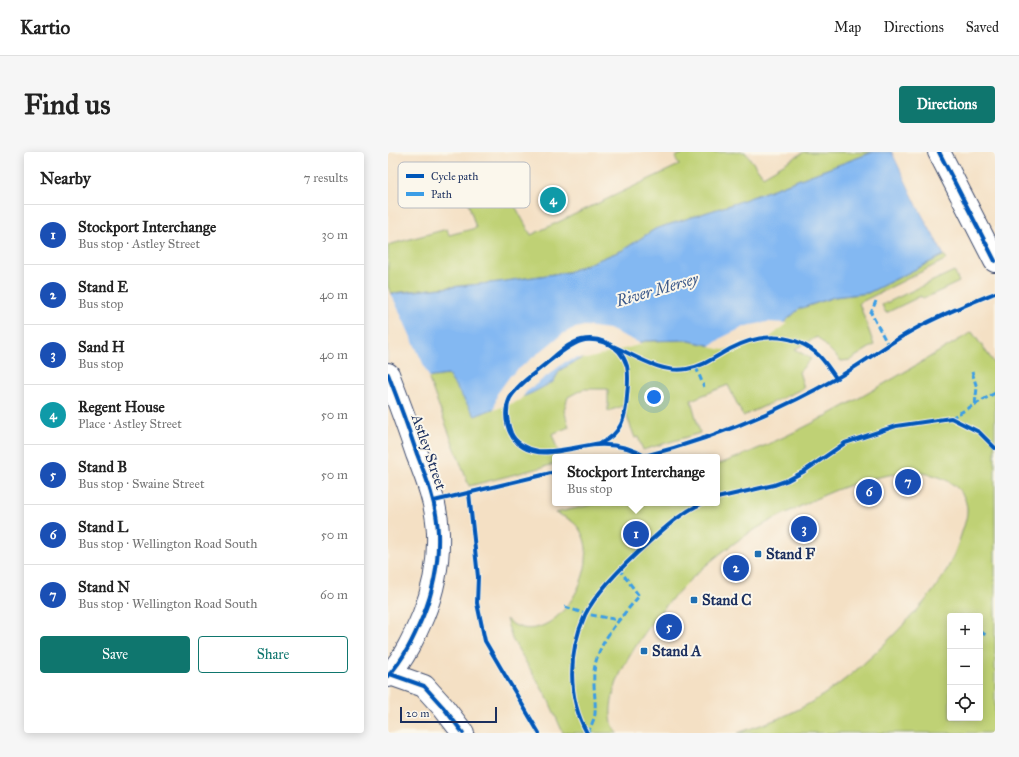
<!DOCTYPE html>
<meta charset="utf-8">
<style>
:root{--surface:#fff;--page:#f6f6f6;--text:#222;--muted:#767676;--line:#e0e0e0;--accent:#0f766e}
body{margin:0;font-family:"IM FELL Great Primer",serif;background:var(--page);color:var(--text)}
.controls{position:absolute;right:12px;bottom:12px;display:grid;overflow:hidden;border-radius:4px;box-shadow:0 2px 10px #0003}
.controls button{width:36px;height:36px;display:grid;place-items:center;padding:0;border:0;border-bottom:1px solid var(--line);background:var(--surface);color:var(--text);font:20px sans-serif}
.scale{position:absolute;left:12px;bottom:10px;width:97px;box-sizing:border-box;padding-left:4px;border:2px solid #1b2f5e;border-top:0;font-size:11px;line-height:14px;white-space:nowrap;color:#1b2f5e;-webkit-text-stroke:3px #fbf7ec;paint-order:stroke}
.you{position:absolute;left:266px;top:245px;width:14px;height:14px;margin:-10px;border:3px solid #fff;border-radius:50%;background:#1a73e8;box-shadow:0 0 0 6px #1a73e833}
.badge{display:grid;place-items:center;width:26px;height:26px;border-radius:50%;background:var(--accent);color:#fff;font-size:13px;font-weight:700}
.pin{position:absolute;translate:-50% -50%;border:2px solid #fff;box-shadow:0 1px 4px #0006}
.popup{position:absolute;left:164px;top:302px;width:168px;height:52px;box-sizing:border-box;display:grid;place-content:center;border-radius:4px;background:var(--surface);filter:drop-shadow(0 1px 3px #0005);font-size:13px;white-space:nowrap;color:var(--muted)}
.popup b{font-size:15px;color:var(--text)}
.popup::after{content:'';position:absolute;left:50%;top:100%;margin-left:-8px;border:8px solid transparent;border-top-color:var(--surface)}
.list{margin:0;padding:0;list-style:none}
h2{display:flex;justify-content:space-between;align-items:center;height:52px;margin:0;padding:0 16px;font-size:17px}
h2 small{font-size:13px;font-weight:400;color:var(--muted)}
.list li{display:grid;grid-template-columns:26px 1fr auto;gap:12px;align-items:center;box-sizing:border-box;height:60px;padding:0 16px;border-top:1px solid var(--line)}
.list b{display:block;font-size:15px;white-space:nowrap}
.list p{margin:0;font-size:13px;white-space:nowrap;color:var(--muted)}
.list em{font-size:13px;font-style:normal;color:var(--muted)}
.actions{display:flex;gap:8px;padding:12px 16px}
.actions a{flex:1;padding:9px 0;border:1px solid var(--accent);border-radius:4px;text-align:center;font-size:14px;color:var(--accent)}
.actions .main{background:var(--accent);color:#fff}
.icon{flex:none;width:22px;height:22px;fill:none;stroke:currentColor;stroke-width:2;stroke-linecap:round;stroke-linejoin:round}
.map{position:relative;flex:none;width:607px;height:581px;overflow:hidden;border-radius:4px}
header{display:flex;align-items:center;gap:24px;box-sizing:border-box;height:56px;padding:0 20px;background:var(--surface);border-bottom:1px solid var(--line)}
header strong{font-size:19px}
nav{display:flex;gap:22px;margin-inline-start:auto;font-size:14px}
.intro{display:flex;align-items:center;justify-content:space-between;box-sizing:border-box;height:96px;padding:0 24px}
h1{margin:0;font-size:28px}
.button{padding:10px 18px;border-radius:4px;background:var(--accent);color:#fff;font-size:14px;font-weight:700}
main{display:flex;gap:24px;padding:0 24px}
aside{flex:1;background:var(--surface);border-radius:4px;box-shadow:0 2px 10px #0003}
.map>svg:first-child{display:block}
</style>
<header>
<strong>Kartio</strong>
<nav><a>Map</a><a>Directions</a><a>Saved</a></nav>
</header>
<div class="intro"><h1>Find us</h1><a class="button">Directions</a></div>
<main>
<aside>
<h2>Nearby<small>7 results</small></h2>
<ul class="list">
<li><span class="badge" style="background:#1a4fb4">1</span><div><b>Stockport Interchange</b><p>Bus stop · Astley Street</p></div><em>30 m</em></li>
<li><span class="badge" style="background:#1a4fb4">2</span><div><b>Stand E</b><p>Bus stop</p></div><em>40 m</em></li>
<li><span class="badge" style="background:#1a4fb4">3</span><div><b>Sand H</b><p>Bus stop</p></div><em>40 m</em></li>
<li><span class="badge" style="background:#0f9aa8">4</span><div><b>Regent House</b><p>Place · Astley Street</p></div><em>50 m</em></li>
<li><span class="badge" style="background:#1a4fb4">5</span><div><b>Stand B</b><p>Bus stop · Swaine Street</p></div><em>50 m</em></li>
<li><span class="badge" style="background:#1a4fb4">6</span><div><b>Stand L</b><p>Bus stop · Wellington Road South</p></div><em>50 m</em></li>
<li><span class="badge" style="background:#1a4fb4">7</span><div><b>Stand N</b><p>Bus stop · Wellington Road South</p></div><em>60 m</em></li>
</ul>
<div class="actions"><a class="main">Save</a><a>Share</a></div>
</aside>
<div class="map">
<svg width="607" height="581" viewBox="0 0 607 581">
<rect width="100%" height="100%" fill="#fbf7ec"/>
<filter id="ink" filterUnits="userSpaceOnUse"><feTurbulence type="fractalNoise" baseFrequency=".025" numOctaves="2"/><feDisplacementMap in="SourceGraphic" scale="8" xChannelSelector="R" yChannelSelector="G"/><feConvolveMatrix kernelMatrix="1 2 1 2 8 2 1 2 1" color-interpolation-filters="sRGB"/></filter>
<filter id="wash" filterUnits="userSpaceOnUse"><feTurbulence type="fractalNoise" baseFrequency=".012" numOctaves="4" result="noise"/><feDisplacementMap in="SourceGraphic" scale="16" xChannelSelector="R" yChannelSelector="G"/><feGaussianBlur stdDeviation="0.9" result="paint"/><feColorMatrix in="noise" values="0 0 0 0 0 0 0 0 0 0 0 0 0 0 0 0 0 1.4 0 .05"/><feComposite in="paint" operator="in"/></filter>
<g filter="url(#wash)">
<rect width="100%" height="100%" fill="#f4e0c4"/>
<g fill="#bfd174" stroke="#6d8069" fill-rule="evenodd">
<path d="M298,0H357L375,24L416,0H485L348,51L267,77L235,98L180,120L111,130L3,141L0,135V93L59,77L61,83L88,76L74,31L108,19L143,83L291,13L287,5Z"/>
<path d="M556,103L559,107L471,151L486,193L462,208L453,209L429,185L407,197L423,207L411,220L416,236L355,264L340,233L303,248L312,281L255,298L250,285L247,286L235,254L220,259V237H195L180,245L176,258L181,275L164,282L172,305H167V312L81,334L40,225L60,223L165,230L172,218L192,207L257,189L297,188L334,196L379,186L411,157L446,145L480,141Z"/>
<path d="M566,119L571,130L535,147L533,144L498,161L494,153Z"/>
<path d="M584,180L607,212V581H350C369,574 390,568 409,558C456,535 496,494 531,456C554,430 564,412 574,380C577,371 581,360 578,351C576,342 570,336 563,331C550,322 530,319 515,321C478,325 444,338 411,355C398,361 385,367 373,374C317,406 264,460 234,518C227,532 215,568 230,581H175L160,547L124,487L118,467C163,508 225,407 186,371C181,366 174,364 167,361L211,351H329V313C420,280 501,229 584,180ZM562,464H592V566H562Z"/>
</g>
<path fill="#83b8f2" stroke="#4f74a8" d="M485,0H504L530,55L556,103L480,141L446,145L411,157L379,186L334,196L297,188L257,189L192,207L172,218L165,230L144,241L87,264L60,223L0,231V142L111,130L180,120L235,98L267,77L348,51Z"/>
<g fill="#f4e0c4">
<path d="M504,0H506L532,54L558,102L557,104L530,55Z"/>
<path d="M2,139L42,227L0,233V140Z"/>
<path d="M379,170L399,171L379,188L335,198L321,195L335,185L358,174Z"/>
<path d="M196,174L221,177L254,192L199,207L188,206L177,210L138,240L133,248L106,258L109,242L122,224L173,183L184,177Z"/>
</g>
</g>
<g filter="url(#ink)">
<g fill="none" stroke-linecap="round" stroke-linejoin="round">
<defs>
<g id="minor">
<path d="M0,222C10,248 20,275 29,302C39,327 49,353 50,381C51,410 46,437 35,464C26,485 16,507 0,524"/>
<path d="M2,522L36,534L55,555L75,581"/>
</g>
<path id="highway" d="M551,0L607,109"/>
</defs>
<use href="#minor" stroke="#3c4a6d" stroke-width="24"/>
<use href="#highway" stroke="#3c4a6d" stroke-width="24"/>
<use href="#minor" stroke="#fff" stroke-width="22"/>
<use href="#highway" stroke="#fff" stroke-width="22"/>
<g stroke="#3b9de6" stroke-width="3" stroke-dasharray="6 3" stroke-linecap="butt">
<path d="M488,149L483,161L500,193"/>
<path d="M308,215L316,235"/>
<path d="M584,220L589,236L587,252"/>
<path d="M563,266L607,241"/>
<path d="M177,455L198,462L231,468"/>
<path d="M592,480L598,483"/>
<path d="M200,581C202,575 207,567 207,561C208,547 205,534 206,520C209,490 233,466 251,444L232,418"/>
</g>
<defs>
<g id="cycleway">
<path d="M551,0L607,109"/>
<path d="M0,222C10,248 20,275 29,302C39,327 49,353 50,381C51,410 46,437 35,464C26,485 16,507 0,524"/>
<path d="M253,305C320,288 387,261 447,227C474,212 499,192 527,177C552,163 580,152 607,141"/>
<path d="M258,305C244,296 227,292 209,293C186,294 156,308 135,295C119,286 114,262 122,246C129,233 143,224 154,215C164,207 174,196 185,191C206,181 232,191 239,214C241,223 240,234 239,244C238,265 233,282 213,291C193,294 170,301 150,299C139,297 127,291 123,281C119,270 117,259 121,248C126,235 179,193 193,189C222,180 260,224 299,217C316,214 327,205 342,197C370,182 402,180 427,200C436,207 442,218 448,226"/>
<path d="M81,341L90,425L89,451L97,489L151,581"/>
<path d="M329,346L386,333L400,328L415,320L457,291L508,274L563,266L591,280L607,296"/>
<path d="M46,349L167,320"/>
<path d="M2,522L36,534L55,555L75,581"/>
<path d="M199,581C179,545 180,501 197,463C209,438 241,408 261,390C278,375 294,360 315,351"/>
</g>
</defs>
<use href="#cycleway" stroke="#fbf7ec" stroke-width="6"/>
<use href="#cycleway" stroke="#0057b8" stroke-width="4"/>
</g>
</g>
<g fill="#1f6fb2" stroke="#fbf7ec" stroke-width="1.5">
<rect x="366" y="398" width="8" height="8" rx="2"/>
<rect x="302" y="444" width="8" height="8" rx="2"/>
<rect x="252" y="495" width="8" height="8" rx="2"/>
</g>
<g text-anchor="middle" stroke-width="4" stroke-linejoin="round" paint-order="stroke">
<g font-size="15" fill="#1b2f5e" stroke="#fbf7ec">
<text transform="translate(41 300) rotate(71)" y="5">Astley Street</text>
</g>
<g font-size="15" font-weight="bold" fill="#1b2f5e" stroke="#fbf7ec" text-anchor="start">
<text x="378" y="407">Stand F</text>
<text x="314" y="453">Stand C</text>
<text x="264" y="504">Stand A</text>
</g>
<g font-size="16" font-style="italic" fill="#3a588a" stroke="#fbf7ec">
<text transform="translate(269 137) rotate(-16)" y="6">River Mersey</text>
</g>
</g>
<rect x="10" y="10" width="132" height="46" rx="6" fill="#fbf7ec" stroke="#b8bbc1" stroke-width="1"/>
<rect x="18" y="22" width="18" height="4" fill="#0057b8"/>
<rect x="18" y="40" width="18" height="4" fill="#3b9de6"/>
<g font-size="11" fill="#1b2f5e">
<text x="43" y="28">Cycle path</text>
<text x="43" y="46">Path</text>
</g>
</svg>
<div class="controls">
<button>+</button>
<button>−</button>
<button><svg class="icon" aria-label="locate" viewBox="0 0 24 24"><circle cx="12" cy="12" r="6"/><path d="M12 2v4M12 18v4M2 12h4M18 12h4"/></svg></button>
</div>
<div class="scale">20 m</div>
<div class="you"></div>
<div class="pin badge" style="left:248px;top:382px;background:#1a4fb4">1</div>
<div class="popup"><b>Stockport Interchange</b>Bus stop</div>
<div class="pin badge" style="left:348px;top:416px;background:#1a4fb4">2</div>
<div class="pin badge" style="left:416px;top:377px;background:#1a4fb4">3</div>
<div class="pin badge" style="left:165px;top:48px;background:#0f9aa8">4</div>
<div class="pin badge" style="left:281px;top:475px;background:#1a4fb4">5</div>
<div class="pin badge" style="left:481px;top:340px;background:#1a4fb4">6</div>
<div class="pin badge" style="left:520px;top:330px;background:#1a4fb4">7</div>
</div>
</main>
